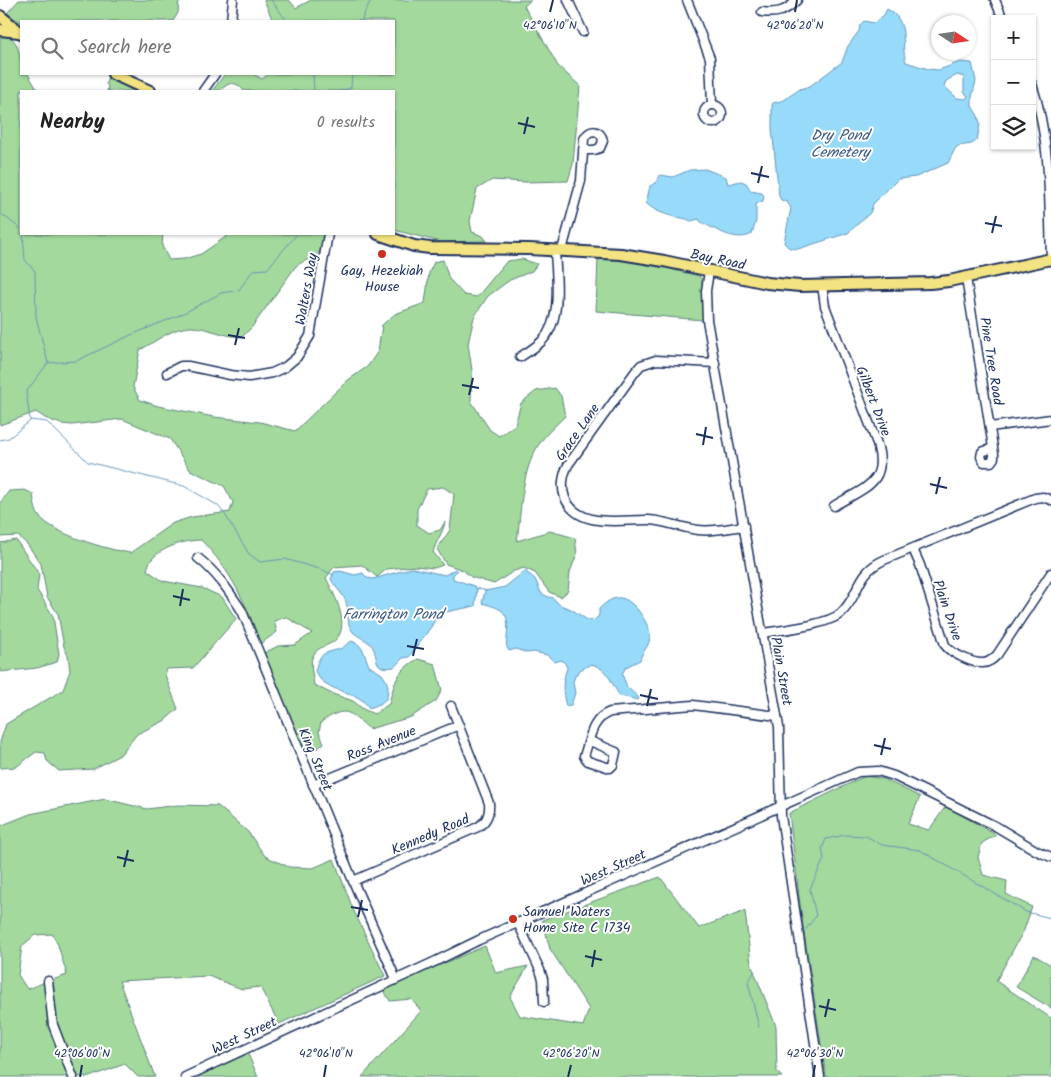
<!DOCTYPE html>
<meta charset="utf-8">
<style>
:root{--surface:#fff;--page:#f6f6f6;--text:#222;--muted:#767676;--line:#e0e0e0}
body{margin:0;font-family:Kalam,sans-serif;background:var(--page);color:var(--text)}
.controls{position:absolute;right:15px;top:15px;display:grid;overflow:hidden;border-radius:0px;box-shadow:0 1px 4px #0004}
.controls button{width:45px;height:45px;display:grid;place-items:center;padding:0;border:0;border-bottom:1px solid var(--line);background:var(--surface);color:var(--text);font:25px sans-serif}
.compass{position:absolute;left:931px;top:15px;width:45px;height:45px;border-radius:50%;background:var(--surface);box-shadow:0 1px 4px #0004;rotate:102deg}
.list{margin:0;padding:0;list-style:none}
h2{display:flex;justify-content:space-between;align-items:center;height:65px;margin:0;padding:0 20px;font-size:21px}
h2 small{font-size:16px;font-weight:400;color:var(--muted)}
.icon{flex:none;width:28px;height:28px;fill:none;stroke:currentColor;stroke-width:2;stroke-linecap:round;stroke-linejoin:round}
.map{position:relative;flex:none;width:1051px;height:1077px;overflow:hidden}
.search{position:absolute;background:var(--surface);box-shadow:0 1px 4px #0004;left:20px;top:20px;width:375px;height:55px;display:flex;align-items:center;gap:12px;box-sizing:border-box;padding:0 18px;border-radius:0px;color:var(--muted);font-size:19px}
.panel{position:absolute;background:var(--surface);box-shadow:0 1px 4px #0004;left:20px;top:90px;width:375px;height:145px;border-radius:0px}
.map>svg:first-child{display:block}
</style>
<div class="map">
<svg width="1051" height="1077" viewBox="0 0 1051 1077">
<rect width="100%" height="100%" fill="#fff"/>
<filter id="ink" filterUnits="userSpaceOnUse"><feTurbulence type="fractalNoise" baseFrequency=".02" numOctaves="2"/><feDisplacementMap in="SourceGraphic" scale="10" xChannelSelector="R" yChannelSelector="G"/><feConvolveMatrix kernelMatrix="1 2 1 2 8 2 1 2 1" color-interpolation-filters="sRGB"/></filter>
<g filter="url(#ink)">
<g fill="#a3d99c" stroke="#5f847d">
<path d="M19,0H179V1L178,13L173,21H21V23L7,13Z"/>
<path d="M264,0H289L296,8L311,0H531L524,6L558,66L580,86L573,164L568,181L526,182L492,180L477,189L470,221L472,232L483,236L487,241L441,242L394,230V91H244C236,81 229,81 220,91H212L225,74H253L262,79L269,74H394V21H273Z"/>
<path d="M0,34C20,34 21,59 21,74H28L38,91H21V234H163L162,246L169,260L184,259L201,254L230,234H325C320,261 316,253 296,266L252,327L242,337C224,337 208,327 191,327C173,327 155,342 140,350L133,387L140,400L158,406L214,417L260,422L295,431L347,381L368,366L378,351L382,325L395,314L425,303L429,273L434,262L443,260L449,279L464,295L477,297L507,261L522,259L537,264L532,271L510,280L488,296L474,317L468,344L472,370L471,401L490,430L499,436L515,425L521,403L536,391L555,388L561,396L565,416C555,426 542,437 535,451C521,478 521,512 517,541L550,531L575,538L577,554L570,572L568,591L561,597L549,592L535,573L524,568L514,571L494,584L471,577L463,570L446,564L437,549L450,530L454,494L443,487L427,489L417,509V525L429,533L440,530L445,522C443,533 436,541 433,552L443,565L434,568L415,566L387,569L377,577L362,565L334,567L326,578C334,594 353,628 333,642C325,647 316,647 312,658C310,665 313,677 314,685L330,693L353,701L363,709L374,714L389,704C394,683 397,670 418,659L435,664L442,690L436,701L411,717L369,729C349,710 345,706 321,722L319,732L324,743L318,748L305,752L264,653L278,646L295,645L312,633L286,617L274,621L277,632L260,644C248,606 230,569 201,540C186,540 162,547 152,559C149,562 148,567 147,570L163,581L202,588L222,597L236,619L193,668L167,669L165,675L178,709L164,721L137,734L120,755L93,769L59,771L47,761L45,753L36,752L16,767L0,768V742L6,724L63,690L70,671L68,655L64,647L58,614L47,597L41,564L27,544L18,536L0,537V503L9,491L25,490L33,494C34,500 35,511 39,516C55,535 106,549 130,553L173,523L192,517L230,512L233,502L224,486L190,470L170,439L122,419L72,425L61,424L45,418L36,412L0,425Z"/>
<path d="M108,78H112L137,91H107L108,87L106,83Z"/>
<path d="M598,257L632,260L699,276L702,279L703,320L596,311Z"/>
<path d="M16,540L39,574L37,590L53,616L59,654L57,662L37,668L0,672V543Z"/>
<path d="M865,776L884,779L920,797L908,824L929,830L946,806L996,835L982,843L978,857L983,875L1007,881L1006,894L1032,907L1024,930L996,981L1051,1018V1077H826L801,912L789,813Z"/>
<path d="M105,799L147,809L178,805L218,806L248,832L265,856L289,867L313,868L334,859L353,909L385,976L279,1024L260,987L242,989L208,976L119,981L155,1077H138L125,1064L89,1077H74L54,1025L49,981L67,975L58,945L52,934L35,935L22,946L18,975L27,989L48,981L53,1025L73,1077H0V826L30,814Z"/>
<path d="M660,877L699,928L745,911L751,964L776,1026L777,1072L782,1077H362L421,1011L411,999L390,1001L383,989L485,946L496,973L528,966L510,997L520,1016L583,1026L589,1009L550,949L542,920Z"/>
<path d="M1034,955L1051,965V1008L1016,987Z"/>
<path d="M247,1052L258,1077H194Z"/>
</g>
<g fill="#97daf9" stroke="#6596bb" fill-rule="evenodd">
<path d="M887,9C910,21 900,42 906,62L928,69L939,70L960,62L972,63L976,81L972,97V106L978,116L980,124L977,140L972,144L958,146L955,149L948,163L916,177L898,179L873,204L870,213L848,233L798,249C791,249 787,248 784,242L791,208L787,202L781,200L779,196L772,129V105L773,103L784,100L800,89L810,86L842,62L848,46L859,31L860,25L864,21L874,23L884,15ZM957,75L964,77V92L968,96L966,99L957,98L944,86L946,81Z"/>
<path d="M705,169L726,177L728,184L741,181L746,183L751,191L762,193L764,196L763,201L756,204V221L752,234C736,243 715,229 701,222L699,219L691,221C686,218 681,218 675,217C664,214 654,211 646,203L650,186L657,182L660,175L673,177L690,170Z"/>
<path d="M412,568L445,575L455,569L457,571L453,575V579L474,586L477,589L475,606L441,613L437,616L431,627L409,657L403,658L394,667C372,671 379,657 372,646C368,640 358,637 353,632C346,623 349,616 347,606C346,596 335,588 331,579L334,572L340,571L355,575L363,573L367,578L373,579Z"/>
<path d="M525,571L535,579L541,593L548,597L553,598L560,605L571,609L589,621L595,620L599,615V609C614,594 624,594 638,610C643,617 649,626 650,635C651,645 642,651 640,660L626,667L622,674L627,687L639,698L638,700L620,696C610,682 609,669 591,664L580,670L575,676L573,682L575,693L571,705L566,706C562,692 562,682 567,668L565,663L561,660L555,662L547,655L534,652L527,653L516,649L509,651C505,646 507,642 507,636C510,611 503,609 482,603L485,591L505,587Z"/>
<path d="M352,641L358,644L363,650L369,666L382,674L386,680L388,686L387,698L380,704L369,708C358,688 325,695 315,671C321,649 324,655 342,648C345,646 348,643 352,641Z"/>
</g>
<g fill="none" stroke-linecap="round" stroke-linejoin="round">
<g stroke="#6596bb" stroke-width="1">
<path d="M271,0L287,21"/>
<path d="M362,21L363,16L371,0"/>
<path d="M313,74L314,91"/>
<path d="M339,91L351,88L352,74"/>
<path d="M0,213L21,229"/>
<path d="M23,234L25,260L35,271L36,317L48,363L26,392L30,420"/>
<path d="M48,363L76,361L131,335L182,314L221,293L239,290L253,270L267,269L297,234"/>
<path d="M30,420L47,422L88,462L184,486L217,505L224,513L249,554L260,562L285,559L323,570L333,575"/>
<path d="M0,440L9,438L30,421"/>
<path d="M476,588L487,591"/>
<path d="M806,929L816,916L810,889L824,859L822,849L826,839L845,835L866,836L882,845L920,850L1026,912L1051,918"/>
<path d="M755,971L748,982L759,1027"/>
</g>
<defs>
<g id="minor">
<path d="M568,0L583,32"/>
<path d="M687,0L710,58L712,105"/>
<path d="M995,0L1003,19"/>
<path d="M762,12C778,14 786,11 797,0"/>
<path d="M231,21L233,0"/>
<path d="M1032,84C1051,141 1049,200 1051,259"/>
<path d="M203,91L215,74"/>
<circle cx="713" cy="114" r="9"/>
<path d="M562,250L581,181L584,139C589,128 601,129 603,141L600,148L594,150H583"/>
<path d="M709,271L706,291L707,320L779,727L781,816L820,1077"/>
<path d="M966,278L994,454V458L991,462H984L981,457L982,452L993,448"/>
<path d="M822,286L825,306L876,441C890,483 865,487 834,506"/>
<path d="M520,357C528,352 536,347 542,341C563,319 556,278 555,250"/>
<path d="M715,363L656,360L641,365L635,372L568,465C563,475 561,487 565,498C579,530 622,519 649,520C666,521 681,528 698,530C713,532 729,528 744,526"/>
<path d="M167,373L181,366H188L230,375L249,377L272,373L285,367L297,357L310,336L328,234"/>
<path d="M990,427L1051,419"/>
<path d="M913,549L920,565L945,645C950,653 974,664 983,663C989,663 993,659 997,655L1051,573"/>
<path d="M198,558C217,573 229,591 242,611L353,881L396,979"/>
<path d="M763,633C781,630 828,625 841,613C860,596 855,573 884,560L1035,498L1043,497L1051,500"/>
<path d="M590,741L616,752L613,765L610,768L588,761L584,756C590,740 591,719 610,712L693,705L777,716"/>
<path d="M313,785L459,725"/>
<path d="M353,881L478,827C487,821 490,814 489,803L451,706"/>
<path d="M518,923L540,970L543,979L544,1002"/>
<path d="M48,981L53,1025L73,1077"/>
<path d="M185,1077L434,962L479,940L858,772L878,771L894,776L997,827L1037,851L1051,857"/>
</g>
<g id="major">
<path d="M0,16L21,33"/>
<path d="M0,30L19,32"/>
<path d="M113,74L150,91"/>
<path d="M378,234L414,246L430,248L529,249L621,254L664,261L767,283L800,286L930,283L949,281L1051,259"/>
</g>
</defs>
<use href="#minor" stroke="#1b2f5e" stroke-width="11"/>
<use href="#major" stroke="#1b2f5e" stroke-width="14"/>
<use href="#minor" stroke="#fff" stroke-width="8"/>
<use href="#major" stroke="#f4e382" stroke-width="10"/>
</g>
</g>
<path fill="none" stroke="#1b2f5e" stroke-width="2" d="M550,12L553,0M795,12L797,0M518,123L535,127M524,134L528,117M751,173L769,177M758,183L762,166M985,223L1002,226M992,233L996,216M228,335L245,338M235,345L239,328M462,385L479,388M469,395L473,378M696,434L713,438M703,445L706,427M930,484L947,488M936,494L940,477M173,596L190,600M180,606L183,589M407,646L424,649M413,656L417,639M640,695L658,699M647,706L651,689M874,745L891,749M881,755L885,738M117,857L134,861M124,867L128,850M351,907L368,910M358,917L362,900M585,956L602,960M592,967L595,950M819,1006L836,1010M825,1017L829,999M80,1077L82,1065M324,1077L326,1065M568,1077L571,1065M813,1077L815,1065"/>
<g fill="#c8321e" stroke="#fff" stroke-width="2">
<circle cx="382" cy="254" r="5"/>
<circle cx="513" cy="919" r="5"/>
</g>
<g text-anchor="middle" stroke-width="4" stroke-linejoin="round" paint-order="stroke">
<g font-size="14" fill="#1b2f5e" stroke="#fff">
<text transform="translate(718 259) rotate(12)" y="5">Bay Road</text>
<text transform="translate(306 289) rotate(-80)" y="5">Walters Way</text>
<text transform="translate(992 361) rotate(81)" y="5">Pine Tree Road</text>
<text transform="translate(874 401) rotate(69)" y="5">Gilbert Drive</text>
<text transform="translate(577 432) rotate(-55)" y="5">Grace Lane</text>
<text transform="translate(948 610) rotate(71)" y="5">Plain Drive</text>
<text transform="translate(782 671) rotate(80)" y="5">Plain Street</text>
<text transform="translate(381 743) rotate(-22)" y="5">Ross Avenue</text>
<text transform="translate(316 759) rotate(67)" y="5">King Street</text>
<text transform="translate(430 834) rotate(-23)" y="5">Kennedy Road</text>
<text transform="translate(613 867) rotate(-24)" y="5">West Street</text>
<text transform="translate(244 1035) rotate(-25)" y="5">West Street</text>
</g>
<g font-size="14" fill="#1b2f5e" stroke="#fff">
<text x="382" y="275">Gay, Hezekiah<tspan x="382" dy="16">House</tspan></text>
<text x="523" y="916" text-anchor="start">Samuel Waters<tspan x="523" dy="16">Home Site C 1734</tspan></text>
</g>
<g font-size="15" font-style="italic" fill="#3a5a85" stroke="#fff">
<text x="840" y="140">Dry Pond<tspan x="840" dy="17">Cemetery</tspan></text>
<text x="393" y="619">Farrington Pond</text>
</g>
</g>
<g font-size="12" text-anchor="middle" fill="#1b2f5e" stroke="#fff" stroke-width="4" stroke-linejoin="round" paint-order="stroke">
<text x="550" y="29">42°06'10"N</text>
<text x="795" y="29">42°06'20"N</text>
<text x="82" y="1057">42°06'00"N</text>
<text x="326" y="1057">42°06'10"N</text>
<text x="571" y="1057">42°06'20"N</text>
<text x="815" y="1057">42°06'30"N</text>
</g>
</svg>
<div class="controls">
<button>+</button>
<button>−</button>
<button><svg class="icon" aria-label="layers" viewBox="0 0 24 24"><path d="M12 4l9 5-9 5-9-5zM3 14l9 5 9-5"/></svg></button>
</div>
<svg class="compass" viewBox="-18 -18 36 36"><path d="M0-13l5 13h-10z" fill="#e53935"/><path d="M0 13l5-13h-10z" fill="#767676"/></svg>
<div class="search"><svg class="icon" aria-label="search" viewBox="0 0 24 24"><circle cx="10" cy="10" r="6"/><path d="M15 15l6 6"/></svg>Search here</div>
<section class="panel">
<h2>Nearby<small>0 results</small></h2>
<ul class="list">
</ul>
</section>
</div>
